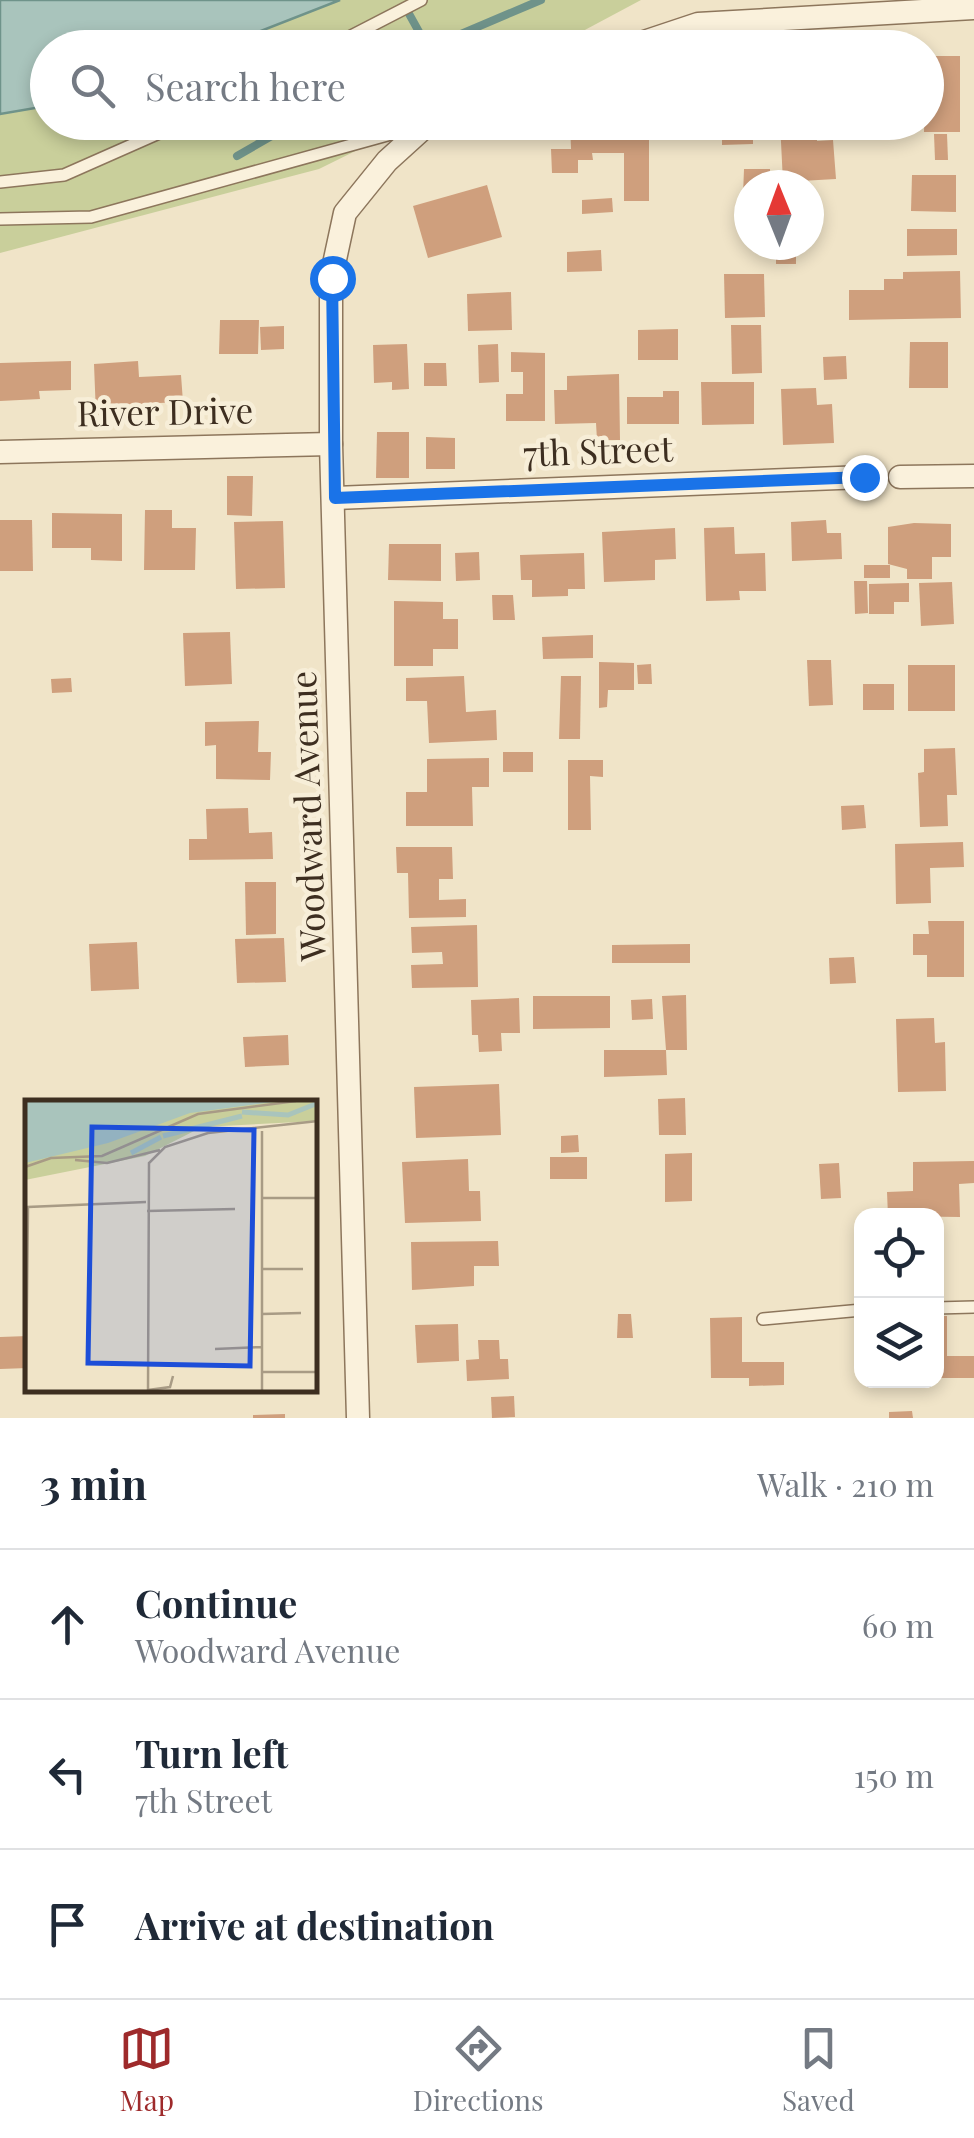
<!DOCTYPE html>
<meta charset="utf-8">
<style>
:root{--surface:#fff;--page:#f6f6f7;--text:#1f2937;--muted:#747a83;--line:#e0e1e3;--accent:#9e2a2b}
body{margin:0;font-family:"Playfair Display",serif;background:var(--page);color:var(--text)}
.controls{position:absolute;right:30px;bottom:30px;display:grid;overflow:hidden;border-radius:20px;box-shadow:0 5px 15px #0003}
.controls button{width:90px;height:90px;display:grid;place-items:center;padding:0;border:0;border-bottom:2px solid var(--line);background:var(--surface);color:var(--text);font:50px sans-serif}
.compass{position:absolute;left:734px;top:170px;width:90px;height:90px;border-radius:50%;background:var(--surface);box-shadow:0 5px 15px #0003;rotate:359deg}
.stop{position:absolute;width:30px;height:30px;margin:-22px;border:8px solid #1a73e8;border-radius:50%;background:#fff}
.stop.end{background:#1a73e8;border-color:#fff;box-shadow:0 2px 10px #0008}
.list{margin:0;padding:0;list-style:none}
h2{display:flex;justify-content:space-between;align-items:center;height:130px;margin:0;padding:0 40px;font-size:42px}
h2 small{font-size:32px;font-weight:400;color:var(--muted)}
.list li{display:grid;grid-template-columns:65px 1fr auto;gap:30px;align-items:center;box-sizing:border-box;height:150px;padding:0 40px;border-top:2px solid var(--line)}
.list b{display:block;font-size:38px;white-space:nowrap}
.list p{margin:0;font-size:32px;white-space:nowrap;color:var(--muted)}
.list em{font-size:32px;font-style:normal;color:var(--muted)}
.icon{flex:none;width:55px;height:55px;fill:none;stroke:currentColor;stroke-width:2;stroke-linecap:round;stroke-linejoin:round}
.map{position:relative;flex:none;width:974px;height:1418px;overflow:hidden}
.search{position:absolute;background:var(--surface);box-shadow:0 5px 15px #0003;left:30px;right:30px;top:30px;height:110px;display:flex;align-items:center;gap:25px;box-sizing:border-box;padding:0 35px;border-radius:55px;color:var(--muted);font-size:38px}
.sheet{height:580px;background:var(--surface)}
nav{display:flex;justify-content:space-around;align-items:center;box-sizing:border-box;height:140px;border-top:2px solid var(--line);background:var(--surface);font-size:28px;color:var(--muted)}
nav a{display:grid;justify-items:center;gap:5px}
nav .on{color:var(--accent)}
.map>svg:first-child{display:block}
</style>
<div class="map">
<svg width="974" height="1418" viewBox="0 0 974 1418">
<rect width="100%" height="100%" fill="#f0e4c8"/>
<path fill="#c9cf9b" d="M0,0H641L553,47L48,48V122L412,123L319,169L0,253Z"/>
<path fill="#a9c4bc" stroke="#6f938a" stroke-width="2.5" d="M0,0H340L220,47L48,48L47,106L0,114Z"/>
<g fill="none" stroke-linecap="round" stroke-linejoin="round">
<g stroke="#6f938a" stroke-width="8">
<path d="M408,12L428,48"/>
<path d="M428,48L541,0"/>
<path d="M237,156L296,122"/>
</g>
</g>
<g fill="#cf9f7d">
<path d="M926,56H960V132H924Z"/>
<path d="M570,122H649V201H624V153H592L593,160H578V173H552L551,149H571Z"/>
<path d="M701,122H771V127L753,128V144L722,145V129H701Z"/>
<path d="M780,122H816L817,141L833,140L836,179L783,182Z"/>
<rect x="846" y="122" width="32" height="7"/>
<path d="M934,134H947L948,160H935Z"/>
<path d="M744,169H770V185H749V195H743Z"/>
<path d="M912,175H956V212L911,211Z"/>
<path d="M487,185L502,237L428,258L413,206Z"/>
<path d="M612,198L613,212L582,214V200Z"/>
<path d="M907,229H957V255L907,256Z"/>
<rect x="776" y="245" width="20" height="19"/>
<path d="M601,250L602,271L567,272V252Z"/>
<path d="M960,271L961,318L849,320V290H884V279H903V272Z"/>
<path d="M724,274H764L765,317L725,318Z"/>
<path d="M511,292L512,330L468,331L467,294Z"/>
<path d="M220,320H259L258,354H219Z"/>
<path d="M731,325H761L762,373L732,374Z"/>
<path d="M284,326V349L261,350L260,327Z"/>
<path d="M678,329V360H638V330Z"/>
<path d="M910,342H948V388H909Z"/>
<path d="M407,344L409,389L392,390V382L374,383L373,345Z"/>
<path d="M498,344L499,382L479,383L478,345Z"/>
<path d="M511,352L545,353V421H506V394H523V372H511Z"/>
<path d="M846,356L847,379L824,380L823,357Z"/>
<path d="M71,361V390L39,391L40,399L0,401V363Z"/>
<path d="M138,361L139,377L181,375L183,402L159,403V412L96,415L94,364Z"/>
<path d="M424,363H446L447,386H424Z"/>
<path d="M619,374L620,440H597L596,423L555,424L554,390H567V376Z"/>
<path d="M701,382H754V424L702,425Z"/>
<path d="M816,388L817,405L832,404L834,443L783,445L781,389Z"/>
<path d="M663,391H679V424H627V397H663Z"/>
<path d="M377,432H409V478H376Z"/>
<path d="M426,437L455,438V469H426Z"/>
<path d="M227,476H253L252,516L227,515Z"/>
<path d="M145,510H172V528H196L195,570H144Z"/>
<path d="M52,513L122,514V561L91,560V548H52Z"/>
<path d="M0,520H32L33,571H0Z"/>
<path d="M826,520L827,533H841L842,559L792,561L791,522Z"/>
<path d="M283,521L285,588L236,589L234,522Z"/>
<path d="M914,523L951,524V557H932V579H907V569L888,564V527Z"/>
<path d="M734,527L735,554L765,553L766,591H739L740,600L706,601L704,528Z"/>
<path d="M675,528L676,559L655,560V580L604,582L602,532Z"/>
<path d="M389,544H441V581L388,580Z"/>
<path d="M479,552L480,580L456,581L455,553Z"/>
<path d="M584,553L585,589H568V596L532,597V580H521L520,555Z"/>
<rect x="864" y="565" width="26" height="13"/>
<path d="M854,581H867L868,613L855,614Z"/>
<path d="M952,582L954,624L921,626L919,583Z"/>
<path d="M909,583V602H894V614H869V584Z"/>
<path d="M492,595H513L515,620H493Z"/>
<path d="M394,601L443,602V619H458V649H433V666H394Z"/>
<path d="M230,632L232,684L185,686L183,633Z"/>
<path d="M593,635V658L543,659L542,637Z"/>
<path d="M807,660H831L833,705L809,706Z"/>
<path d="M599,662L634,663V690H608L607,707L599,708Z"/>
<path d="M651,664L652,684H638L637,665Z"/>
<rect x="908" y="665" width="47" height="46"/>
<path d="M464,676L466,712L496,710L497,740L429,743L427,701H406V678Z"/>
<path d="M561,676H581L580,739H559Z"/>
<path d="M71,678L72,692L52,693L51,679Z"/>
<rect x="863" y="684" width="31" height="26"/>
<path d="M259,721L258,752H271L270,780L216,779V745L205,746V722Z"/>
<path d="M955,748L957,795H947L948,826L920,827L918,773L924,772V749Z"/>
<rect x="503" y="752" width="30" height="20"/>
<path d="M489,758V787H472L473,826H406V792H427V759Z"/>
<path d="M568,760H603V777L590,776L591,830H568Z"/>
<path d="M864,805L866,828L842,830L841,806Z"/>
<path d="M248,808L249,833L272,832L273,859L189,860V839H207L206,809Z"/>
<path d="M963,842L964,867L930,868L931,903L896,904L895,844Z"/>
<path d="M396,847H452L453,879H439V900L466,899V917L409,918L408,873H397Z"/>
<path d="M245,882H276V934L246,935Z"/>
<path d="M928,921H964V977H927V955H913V934H929Z"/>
<path d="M477,925L478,987L412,988L411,965L443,964L442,952L412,953L411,927Z"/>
<path d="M284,938L286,982L237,983L235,939Z"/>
<path d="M137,942L139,989L91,991L89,944Z"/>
<path d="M690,944V963H612V945Z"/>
<path d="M854,957L856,983L830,984L829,958Z"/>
<path d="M686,995L687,1050H666L667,1075L604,1077V1050H666L662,996Z"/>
<path d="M533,996H610V1028L533,1029Z"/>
<path d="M519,998L520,1033H501L502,1051L479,1052L478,1035H472L471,1000Z"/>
<path d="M652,999L653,1019L632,1020L631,1000Z"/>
<path d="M934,1018L935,1043L945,1042L946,1091L898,1092L896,1019Z"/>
<path d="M288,1035L289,1065L245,1067L243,1037Z"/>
<path d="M499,1084L501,1135L416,1138L414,1087Z"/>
<path d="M685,1098L686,1135H659L658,1099Z"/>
<path d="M578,1135L579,1152L561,1153V1136Z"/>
<path d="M692,1153V1201L665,1202V1154Z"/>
<rect x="550" y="1157" width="37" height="22"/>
<path d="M468,1159L469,1191H480L481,1221L405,1223L402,1162Z"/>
<path d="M974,1161V1183L959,1184L960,1217L888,1216L887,1192L913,1191V1162Z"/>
<path d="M839,1163L841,1198L821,1199L819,1164Z"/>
<path d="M498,1241L499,1266H474V1286L412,1290L411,1242Z"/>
<path d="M618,1314H631L633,1338H617Z"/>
<path d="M936,1316H947V1356H974V1378H936Z"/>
<path d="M742,1317V1362H784V1385L749,1386V1378H711L710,1318Z"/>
<path d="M458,1324L459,1361L417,1363L415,1325Z"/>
<path d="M28,1336V1368L0,1369V1337Z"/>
<path d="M478,1340H499L500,1359H508L509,1379L467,1381L466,1360L479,1359Z"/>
<path d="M514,1396L515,1417L492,1418L491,1397Z"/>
<path d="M912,1411L913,1418H889V1412Z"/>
<path d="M285,1414V1418H253V1415Z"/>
</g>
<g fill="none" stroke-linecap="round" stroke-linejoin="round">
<defs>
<g id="lane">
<path d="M328,48L421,0"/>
<path d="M0,182L64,175L184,122"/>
<path d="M0,219L91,217L391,134L414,133"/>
<path d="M936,1308L974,1307"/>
<path d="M763,1319L862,1310"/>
</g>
<g id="street">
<path d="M626,48L698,24L974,8"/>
<path d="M0,452L331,444"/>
<path d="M900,477L974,476"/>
<path d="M335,498L864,477"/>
<path d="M358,1418L331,444V278L345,213L387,161L430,122"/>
</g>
</defs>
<use href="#lane" stroke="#8d765c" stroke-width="14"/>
<use href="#street" stroke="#8d765c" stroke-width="25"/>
<path stroke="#8d765c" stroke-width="4" stroke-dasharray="8 5" stroke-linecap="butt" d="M569,48L607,34"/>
<use href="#lane" stroke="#faf1dc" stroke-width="11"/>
<use href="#street" stroke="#faf1dc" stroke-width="22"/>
</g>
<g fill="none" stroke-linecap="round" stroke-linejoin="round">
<path stroke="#1a73e8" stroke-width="12" d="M332,278L335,498L864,477"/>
</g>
<g text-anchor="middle" stroke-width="9" stroke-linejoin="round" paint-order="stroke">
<g font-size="35" fill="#3d2e20" stroke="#f7eed8">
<text transform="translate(165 413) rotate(-1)" y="12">River Drive</text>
<text transform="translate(598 452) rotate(-2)" y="12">7th Street</text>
<text transform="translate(309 816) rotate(-92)" y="12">Woodward Avenue</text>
</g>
</g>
<g transform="translate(25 1100)">
<rect width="292" height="292" fill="#f0e4c8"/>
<path d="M171,1H292L293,21L177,27L120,56L0,80V19Z" fill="#c9cf9b"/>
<path d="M0,1H256L165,13L83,43L0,63Z" fill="#a9c4bc"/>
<path fill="none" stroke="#a9c4bc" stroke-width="5" d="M217,12L263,15L293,3M138,36L217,16M106,53L136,37"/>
<path fill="none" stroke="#a89b85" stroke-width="2.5" d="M237,31V292M50,60L82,63L135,50M0,67L26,58L77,56L173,14L271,1M237,98H293M122,111L210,109M237,169H278M237,214L276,213M190,249L237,247M237,272H293M123,290L145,287L148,276M1,292L3,107L121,102M123,292L124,63L140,47L183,33L293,21"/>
<path fill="#1d4ed8" fill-opacity="0.15" stroke="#1d4ed8" stroke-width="5" d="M67,27L229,30L225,266L63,263Z"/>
<rect width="292" height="292" fill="none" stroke="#3d2e20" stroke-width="5"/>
</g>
</svg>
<div class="controls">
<button><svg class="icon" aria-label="locate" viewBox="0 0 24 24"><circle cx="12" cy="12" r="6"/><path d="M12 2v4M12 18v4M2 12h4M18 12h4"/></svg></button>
<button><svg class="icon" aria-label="layers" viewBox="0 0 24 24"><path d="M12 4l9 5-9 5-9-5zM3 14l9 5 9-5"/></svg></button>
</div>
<svg class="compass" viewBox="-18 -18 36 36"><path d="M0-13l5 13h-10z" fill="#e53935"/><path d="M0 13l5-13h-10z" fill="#747a83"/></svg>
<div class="stop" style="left:332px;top:278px"></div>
<div class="stop end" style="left:864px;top:477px"></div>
<div class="search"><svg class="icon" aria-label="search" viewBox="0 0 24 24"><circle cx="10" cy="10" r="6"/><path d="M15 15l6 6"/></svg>Search here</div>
</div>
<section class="sheet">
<h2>3 min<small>Walk · 210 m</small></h2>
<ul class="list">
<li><svg class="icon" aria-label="ahead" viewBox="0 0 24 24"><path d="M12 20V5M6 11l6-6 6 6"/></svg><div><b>Continue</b><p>Woodward Avenue</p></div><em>60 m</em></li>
<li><svg class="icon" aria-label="left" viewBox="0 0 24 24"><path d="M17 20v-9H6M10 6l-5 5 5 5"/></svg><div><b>Turn left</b><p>7th Street</p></div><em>150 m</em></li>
<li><svg class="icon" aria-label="arrive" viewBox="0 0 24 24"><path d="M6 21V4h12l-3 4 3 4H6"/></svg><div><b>Arrive at destination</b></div></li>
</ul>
</section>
<nav>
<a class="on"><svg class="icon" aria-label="map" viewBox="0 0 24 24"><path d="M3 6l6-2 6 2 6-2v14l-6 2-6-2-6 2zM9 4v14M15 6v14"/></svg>Map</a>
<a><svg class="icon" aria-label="directions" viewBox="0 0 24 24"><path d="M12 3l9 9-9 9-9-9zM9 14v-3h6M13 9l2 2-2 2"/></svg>Directions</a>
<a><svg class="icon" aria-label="saved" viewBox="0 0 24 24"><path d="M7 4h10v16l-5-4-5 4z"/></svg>Saved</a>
</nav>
